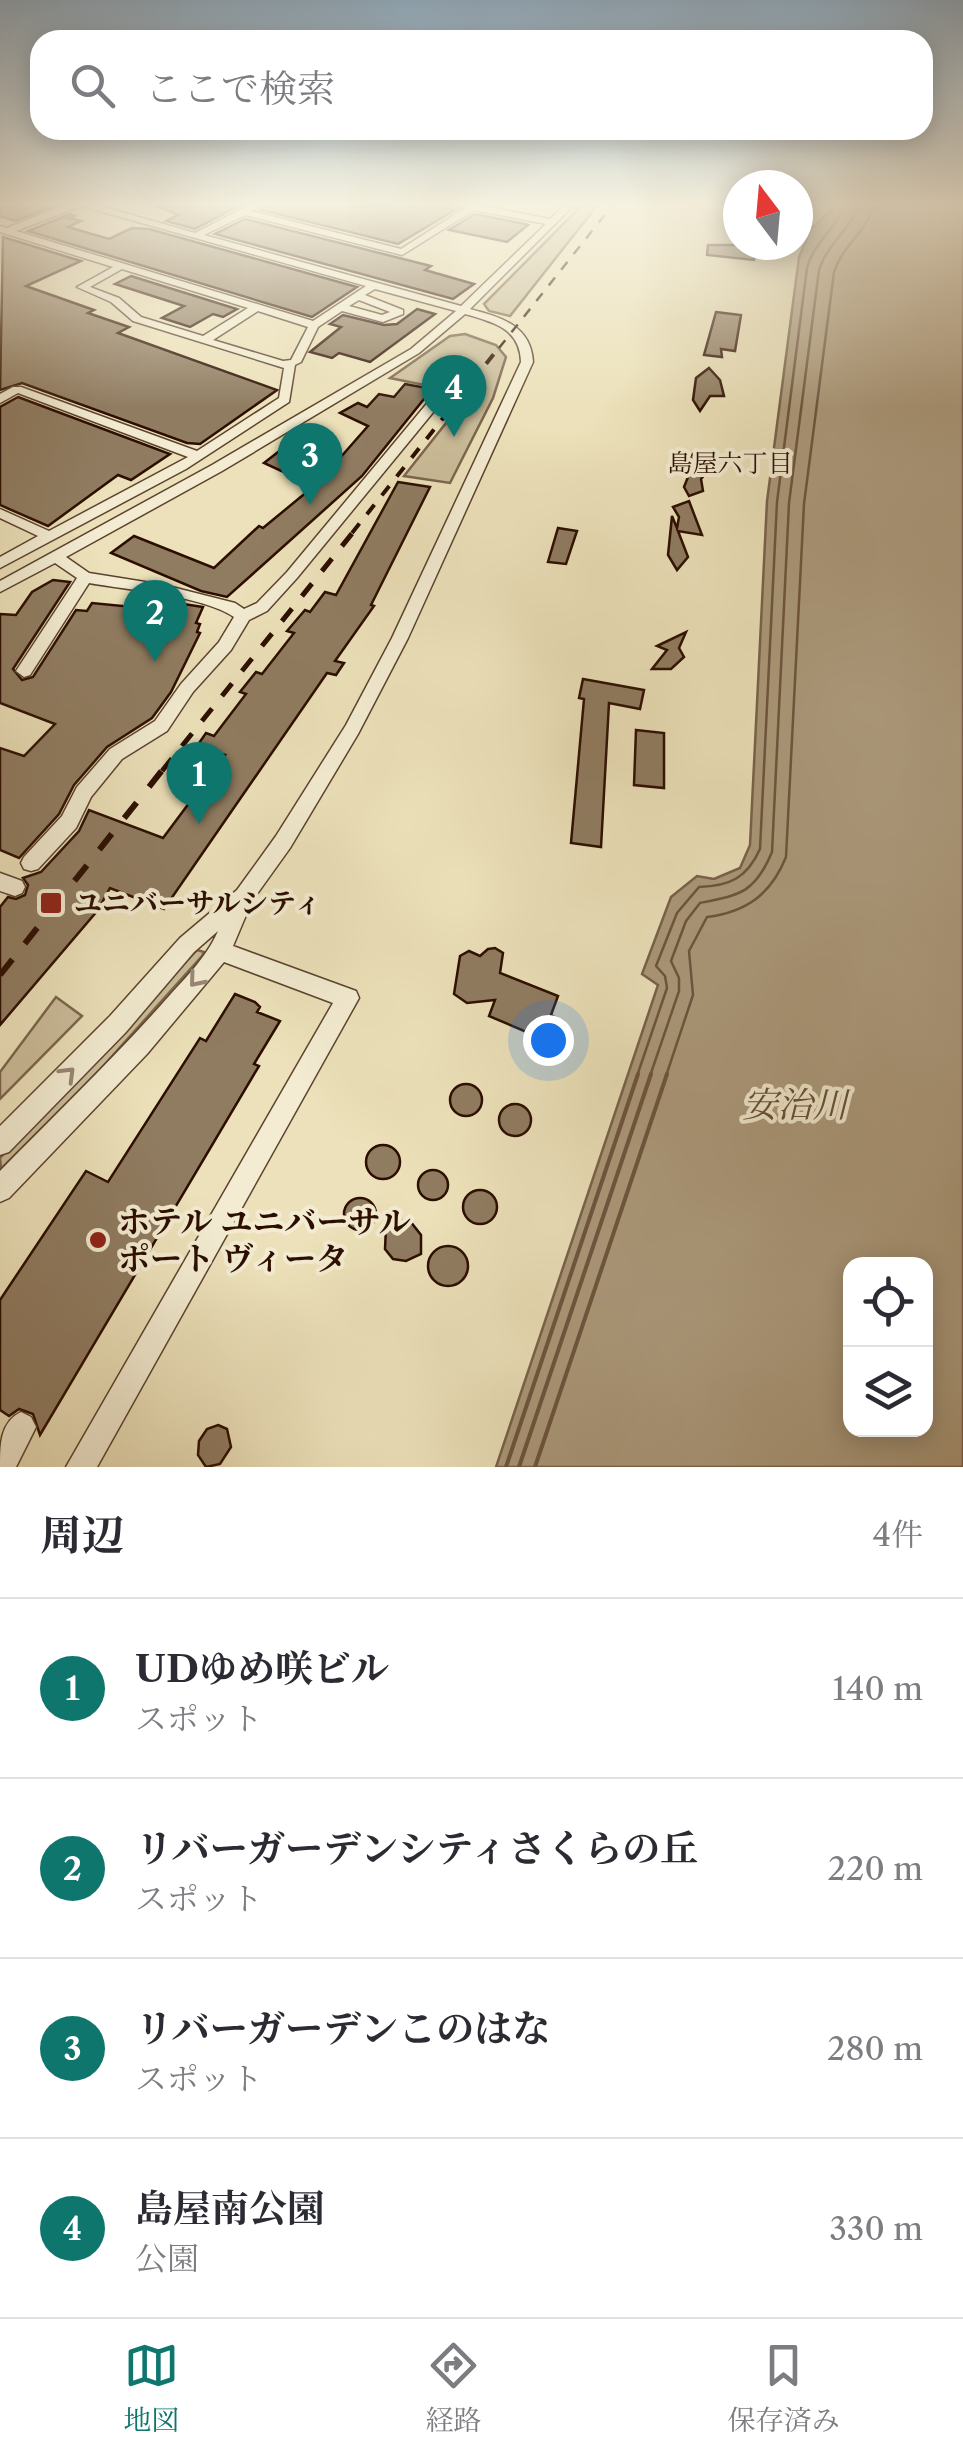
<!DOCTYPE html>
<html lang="ja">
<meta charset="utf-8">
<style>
:root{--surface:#fff;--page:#f2f2f3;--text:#2b2b33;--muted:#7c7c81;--line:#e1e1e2;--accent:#0f766e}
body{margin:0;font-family:"Libre Caslon Text","Noto Serif JP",serif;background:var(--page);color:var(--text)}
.controls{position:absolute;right:30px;bottom:30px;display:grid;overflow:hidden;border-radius:20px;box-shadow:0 5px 25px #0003}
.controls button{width:90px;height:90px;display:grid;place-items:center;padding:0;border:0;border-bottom:2px solid var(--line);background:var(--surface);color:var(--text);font:50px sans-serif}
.compass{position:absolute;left:723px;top:170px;width:90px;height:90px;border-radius:50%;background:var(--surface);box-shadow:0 5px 25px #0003;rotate:344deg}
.you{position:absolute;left:548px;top:1040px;width:35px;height:35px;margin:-25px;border:8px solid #fff;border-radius:50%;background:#1a73e8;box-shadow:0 0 0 15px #1a73e833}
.badge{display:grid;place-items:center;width:65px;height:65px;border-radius:50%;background:var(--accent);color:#fff;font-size:32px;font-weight:700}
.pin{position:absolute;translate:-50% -82px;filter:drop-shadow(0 2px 5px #0008)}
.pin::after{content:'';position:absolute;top:52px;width:35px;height:30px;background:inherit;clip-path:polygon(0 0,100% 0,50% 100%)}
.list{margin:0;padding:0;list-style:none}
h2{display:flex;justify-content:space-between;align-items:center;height:130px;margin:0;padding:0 40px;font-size:42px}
h2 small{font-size:32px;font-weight:400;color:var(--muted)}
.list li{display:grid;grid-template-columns:65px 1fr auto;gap:30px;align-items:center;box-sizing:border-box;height:180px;padding:0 40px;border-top:2px solid var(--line)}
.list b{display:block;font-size:38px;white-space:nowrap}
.list p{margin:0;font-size:32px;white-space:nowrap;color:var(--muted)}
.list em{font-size:32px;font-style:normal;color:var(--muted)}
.icon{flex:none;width:55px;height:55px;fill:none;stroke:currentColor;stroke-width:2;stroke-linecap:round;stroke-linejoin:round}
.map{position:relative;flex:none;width:963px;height:1467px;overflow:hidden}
.search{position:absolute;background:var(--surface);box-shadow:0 5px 25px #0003;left:30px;right:30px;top:30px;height:110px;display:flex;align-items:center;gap:25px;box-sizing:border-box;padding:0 35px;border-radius:30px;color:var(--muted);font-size:38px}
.sheet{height:850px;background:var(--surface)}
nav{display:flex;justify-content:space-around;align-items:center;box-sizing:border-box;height:140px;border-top:2px solid var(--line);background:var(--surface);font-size:28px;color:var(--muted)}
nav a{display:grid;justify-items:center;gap:5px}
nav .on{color:var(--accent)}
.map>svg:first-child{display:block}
</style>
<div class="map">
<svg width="963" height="1467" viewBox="0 0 963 1467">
<rect width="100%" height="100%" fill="#ece1ba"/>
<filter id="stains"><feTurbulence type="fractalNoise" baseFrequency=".002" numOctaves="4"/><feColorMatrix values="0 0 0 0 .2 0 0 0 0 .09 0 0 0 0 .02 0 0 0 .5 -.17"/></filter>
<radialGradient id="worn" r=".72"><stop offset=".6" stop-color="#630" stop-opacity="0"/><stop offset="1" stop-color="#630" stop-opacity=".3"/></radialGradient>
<g fill="#cbbd9a" stroke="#7c664d" stroke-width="2.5">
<path d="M585,202H600L510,316L489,311L484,304Z"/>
<path d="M465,334L496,345L506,357L493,398L450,483L404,476L469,394L390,378L450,336Z"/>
<path d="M197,950L204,952L202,956L97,1073L1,1169L0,1158Z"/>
<path d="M56,997L82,1016L0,1099V1072Z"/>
</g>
<path fill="#ab997b" stroke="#78614a" stroke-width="2.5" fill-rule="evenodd" d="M840,202H963V1467H496L658,985L642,974L671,897L697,876L714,879L740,868L750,845L767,501L799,257L811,229ZM850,1264H926V1430H850Z"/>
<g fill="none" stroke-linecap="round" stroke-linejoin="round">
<g stroke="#6c543e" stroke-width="2.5">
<path d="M637,1076L667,988L665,976L656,966L677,913L699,887C730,886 747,878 760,849L777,502L807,268C814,241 838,228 846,202"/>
<path d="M650,1076L679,991V978L671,961L686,921L700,903C740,895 755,893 772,852L789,503L819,270C827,243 853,229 859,202"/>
<path d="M666,1076L693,995L689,951L707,917C747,912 771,894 786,857L804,504L834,272C842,245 869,231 874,202"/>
</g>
<g stroke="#6c543e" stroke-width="4">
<path d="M506,1467L638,1074"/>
<path d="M519,1467L651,1074"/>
<path d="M535,1467L667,1074"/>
</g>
</g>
<g fill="#907c61" stroke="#2c0e00" stroke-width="2.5">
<path d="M9,202H30L48,208L15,221L0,216V206Z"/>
<path d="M148,202H246L195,229L166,221L178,215Z"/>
<path d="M271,202H397L419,208L427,203L455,210L398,244L261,210Z"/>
<path d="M70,214L75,216L69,218L81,221L68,227L109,239L132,228L149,229L357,287L312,317L28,231Z"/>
<path d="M475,214L525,224L528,225L507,242L449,230Z"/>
<path d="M245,219L431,266L425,270L474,284L453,299L215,234Z"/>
<path d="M3,237L81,261L26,286L94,310L88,313L129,327L118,333L277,390L200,444L187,443L22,383L0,390Z"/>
<path d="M708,245H756L754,260L707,255Z"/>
<path d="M131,276L237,309L223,317L213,314L190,327L162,318L184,306L115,284Z"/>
<path d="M417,309L435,314L370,362L339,353L332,358L310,352L341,327L330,324L343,315L384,325L397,324Z"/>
<path d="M716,312L741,315L735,351L721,349L722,357L704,355Z"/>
<path d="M709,368L720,380L724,396H710L700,411L693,400L696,378Z"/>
<path d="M405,384L432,389L362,476L227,597L201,591L111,553L134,536L214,568L259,526L263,528L314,486L264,463L282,449L332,467L368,426L340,413L358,403L367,407L379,394L394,397Z"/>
<path d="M18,397L170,454L131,480L118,475L48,526L0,505V407Z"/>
<path d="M699,450L708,458L701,466L705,474L701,479L703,491L689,496L684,487L692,467L690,456Z"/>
<path d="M398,482L430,487L371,605L374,606L335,661L344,663L336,675L327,673L164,909L110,888L98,910L0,1025V907L8,897L16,899L25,895L28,885L23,878L41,872L79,831L89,810L163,838L225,755L197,746L206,733L214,736L246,694L240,692L256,672L262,674L294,633L287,631L305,610L310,612L325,592L336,595Z"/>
<path d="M689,501L702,535L678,531L688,557L677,570L668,555L672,516L677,528L679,517L673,507Z"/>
<path d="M558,528L577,531L566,564L548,562Z"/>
<path d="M53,580L70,582L13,669L22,680L33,677L76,610L87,611L92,603L153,609L158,600L203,607L196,623L200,624L197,632L200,633L171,692L152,718L107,747L74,785L59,814L19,858L0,850V748L24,756L55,724L0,703V614L16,615L32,592Z"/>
<path d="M686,632L679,648L684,657L671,669H652L667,650L657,646Z"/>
<path d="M583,679L644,690L640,709L609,703L601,847L571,843L584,699L579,698Z"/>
<path d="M636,730L664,733V788L634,785Z"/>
<path d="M488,949L495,948L503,953L500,973L558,996L551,1015L559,1019L550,1042L489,1016L495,1000L467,1003L454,994L460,956L469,951L480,956Z"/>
<path d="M235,994L255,1002L260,1007L257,1012L280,1021L254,1064L259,1066L40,1435L33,1414L19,1409L9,1416L0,1410V1300L86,1171L108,1182L200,1038L206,1041Z"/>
<circle cx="466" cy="1100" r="16"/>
<circle cx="515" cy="1120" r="16"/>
<circle cx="383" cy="1162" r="17"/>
<circle cx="433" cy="1185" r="15"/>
<circle cx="480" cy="1207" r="17"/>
<circle cx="360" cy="1214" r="16"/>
<path d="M399,1220L410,1221L421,1235V1254L406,1261L393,1259L385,1249L386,1227Z"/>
<circle cx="448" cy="1266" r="20"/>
<path d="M218,1425L227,1429L231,1447L220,1464L206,1467L198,1455L199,1441L207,1429Z"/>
</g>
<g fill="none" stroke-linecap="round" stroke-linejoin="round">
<defs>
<g id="minor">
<path d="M71,202H86L195,233L255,202H267L251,211L401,249L465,208L443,202H463L550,219L568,202H577L470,309C500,317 531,325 533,362L408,638L358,734L290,848L252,901L233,946L356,991L359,998L97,1467H66L333,1003L224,962L147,1054L9,1198L0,1202V1171C54,1116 110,1062 162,1004C182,981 206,959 218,931L194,952L126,1032L9,1152L0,1155V1126L110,1016L180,938L237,890L276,836L346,725L392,638L521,362C520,328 493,322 465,314L419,353L222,471L66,557L89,573L164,585L235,603L244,609L257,603L287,572L434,395L437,387L447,389L444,399L297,578L267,611L249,620L231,650L193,692L167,731L122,759L91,797L76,828L38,869L31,871L24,869L21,863L24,857L62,816L77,787L110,749L155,721L181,684L219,642L234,617C203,596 128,590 89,583L30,675L24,677L16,671L77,578L55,563L0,592V581L212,465L411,349L456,311L375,289L365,295L403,310V314L383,322L342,311L318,327L301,362L295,365L289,402L186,469L0,568V557L38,536L0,518V509L49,531L188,457L18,393L0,403V394L13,387H21L197,451L279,398L284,368L133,321L111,302L77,287L113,267L0,232V226L7,228ZM81,206L366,286L313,321L16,231ZM474,210L546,224L461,306L204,235L245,215L402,255ZM122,269L248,308L203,336L141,317L119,298L90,287ZM359,300L390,312L382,315L349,306ZM258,311L308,327L291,360L283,361L213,340Z"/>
<path d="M0,873L22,881L25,887L22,893L15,896L0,891Z"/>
<path d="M21,1412L31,1417L36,1427L16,1467H0C0,1445 0,1422 21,1412Z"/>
</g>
</defs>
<use href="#minor" stroke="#5c432e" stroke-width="3"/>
<use href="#minor" fill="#f3ecd2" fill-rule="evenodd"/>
<path stroke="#2c0e00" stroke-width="2.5" stroke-dasharray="10 10" stroke-linecap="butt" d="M499,348L615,202"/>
<path stroke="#2c0e00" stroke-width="4" stroke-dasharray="12 12" stroke-linecap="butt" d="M352,533L501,345"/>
<path stroke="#2c0e00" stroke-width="5" stroke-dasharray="16 16" stroke-linecap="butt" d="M162,771L354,531"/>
<path stroke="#2c0e00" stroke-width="6" stroke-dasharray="20 20" stroke-linecap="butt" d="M0,975L164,768"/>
</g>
<defs><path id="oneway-chevron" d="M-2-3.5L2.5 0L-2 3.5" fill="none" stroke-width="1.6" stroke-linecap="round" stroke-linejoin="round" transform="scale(2.5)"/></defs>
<g stroke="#998874">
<use href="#oneway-chevron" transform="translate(196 980) rotate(130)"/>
<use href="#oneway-chevron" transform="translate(68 1074) rotate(-45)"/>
</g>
<linearGradient id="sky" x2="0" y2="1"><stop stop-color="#8fa9bc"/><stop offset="0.5" stop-color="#f6f2e0"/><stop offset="1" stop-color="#f6f2e0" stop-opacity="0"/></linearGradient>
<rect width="963" height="408" fill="url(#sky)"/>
<g fill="#8f2418" stroke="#f3ecd2" stroke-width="4">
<rect x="39" y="891" width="24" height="24" rx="5"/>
<circle cx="98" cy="1240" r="10"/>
</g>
<g text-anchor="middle" stroke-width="8" stroke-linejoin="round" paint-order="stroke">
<g font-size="25" fill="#2c0e00" stroke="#f3ecd2">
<text x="730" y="472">島屋六丁目</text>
</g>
<g font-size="28" font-weight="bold" fill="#2c0e00" stroke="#f3ecd2" text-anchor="start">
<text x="74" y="913">ユニバーサルシティ</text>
</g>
<g font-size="32" font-weight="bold" fill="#2c0e00" stroke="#f3ecd2" text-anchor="start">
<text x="118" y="1233">ホテル ユニバーサル<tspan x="118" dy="37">ポート ヴィータ</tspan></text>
</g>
<g font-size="35" font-style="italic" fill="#654d37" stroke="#f3ecd2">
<text x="795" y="1117">安治川</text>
</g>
</g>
<rect width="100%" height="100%" filter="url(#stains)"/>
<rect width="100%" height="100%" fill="url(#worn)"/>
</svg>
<div class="controls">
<button><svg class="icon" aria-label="locate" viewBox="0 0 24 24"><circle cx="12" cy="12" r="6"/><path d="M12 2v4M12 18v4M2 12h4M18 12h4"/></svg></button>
<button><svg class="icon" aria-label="layers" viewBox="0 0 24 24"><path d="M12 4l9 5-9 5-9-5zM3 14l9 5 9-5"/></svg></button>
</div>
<svg class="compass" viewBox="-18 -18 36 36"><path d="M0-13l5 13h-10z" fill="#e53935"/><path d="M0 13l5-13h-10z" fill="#7c7c81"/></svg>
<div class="you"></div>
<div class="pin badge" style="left:199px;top:824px">1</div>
<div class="pin badge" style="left:155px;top:662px">2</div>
<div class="pin badge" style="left:310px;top:505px">3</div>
<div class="pin badge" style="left:454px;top:437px">4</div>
<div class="search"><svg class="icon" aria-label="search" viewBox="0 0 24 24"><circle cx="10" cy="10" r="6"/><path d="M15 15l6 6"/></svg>ここで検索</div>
</div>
<section class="sheet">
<h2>周辺<small>4件</small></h2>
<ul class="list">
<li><span class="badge">1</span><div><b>UDゆめ咲ビル</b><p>スポット</p></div><em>140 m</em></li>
<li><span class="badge">2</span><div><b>リバーガーデンシティさくらの丘</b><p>スポット</p></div><em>220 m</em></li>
<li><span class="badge">3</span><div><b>リバーガーデンこのはな</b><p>スポット</p></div><em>280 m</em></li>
<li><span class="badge">4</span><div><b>島屋南公園</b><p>公園</p></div><em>330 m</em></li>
</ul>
</section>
<nav>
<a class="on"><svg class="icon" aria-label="map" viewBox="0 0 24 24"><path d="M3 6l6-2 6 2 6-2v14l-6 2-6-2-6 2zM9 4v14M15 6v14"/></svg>地図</a>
<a><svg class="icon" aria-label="directions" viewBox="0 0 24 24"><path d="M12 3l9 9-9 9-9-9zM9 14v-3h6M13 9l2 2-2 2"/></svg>経路</a>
<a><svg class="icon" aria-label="saved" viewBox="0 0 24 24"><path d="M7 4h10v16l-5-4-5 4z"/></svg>保存済み</a>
</nav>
